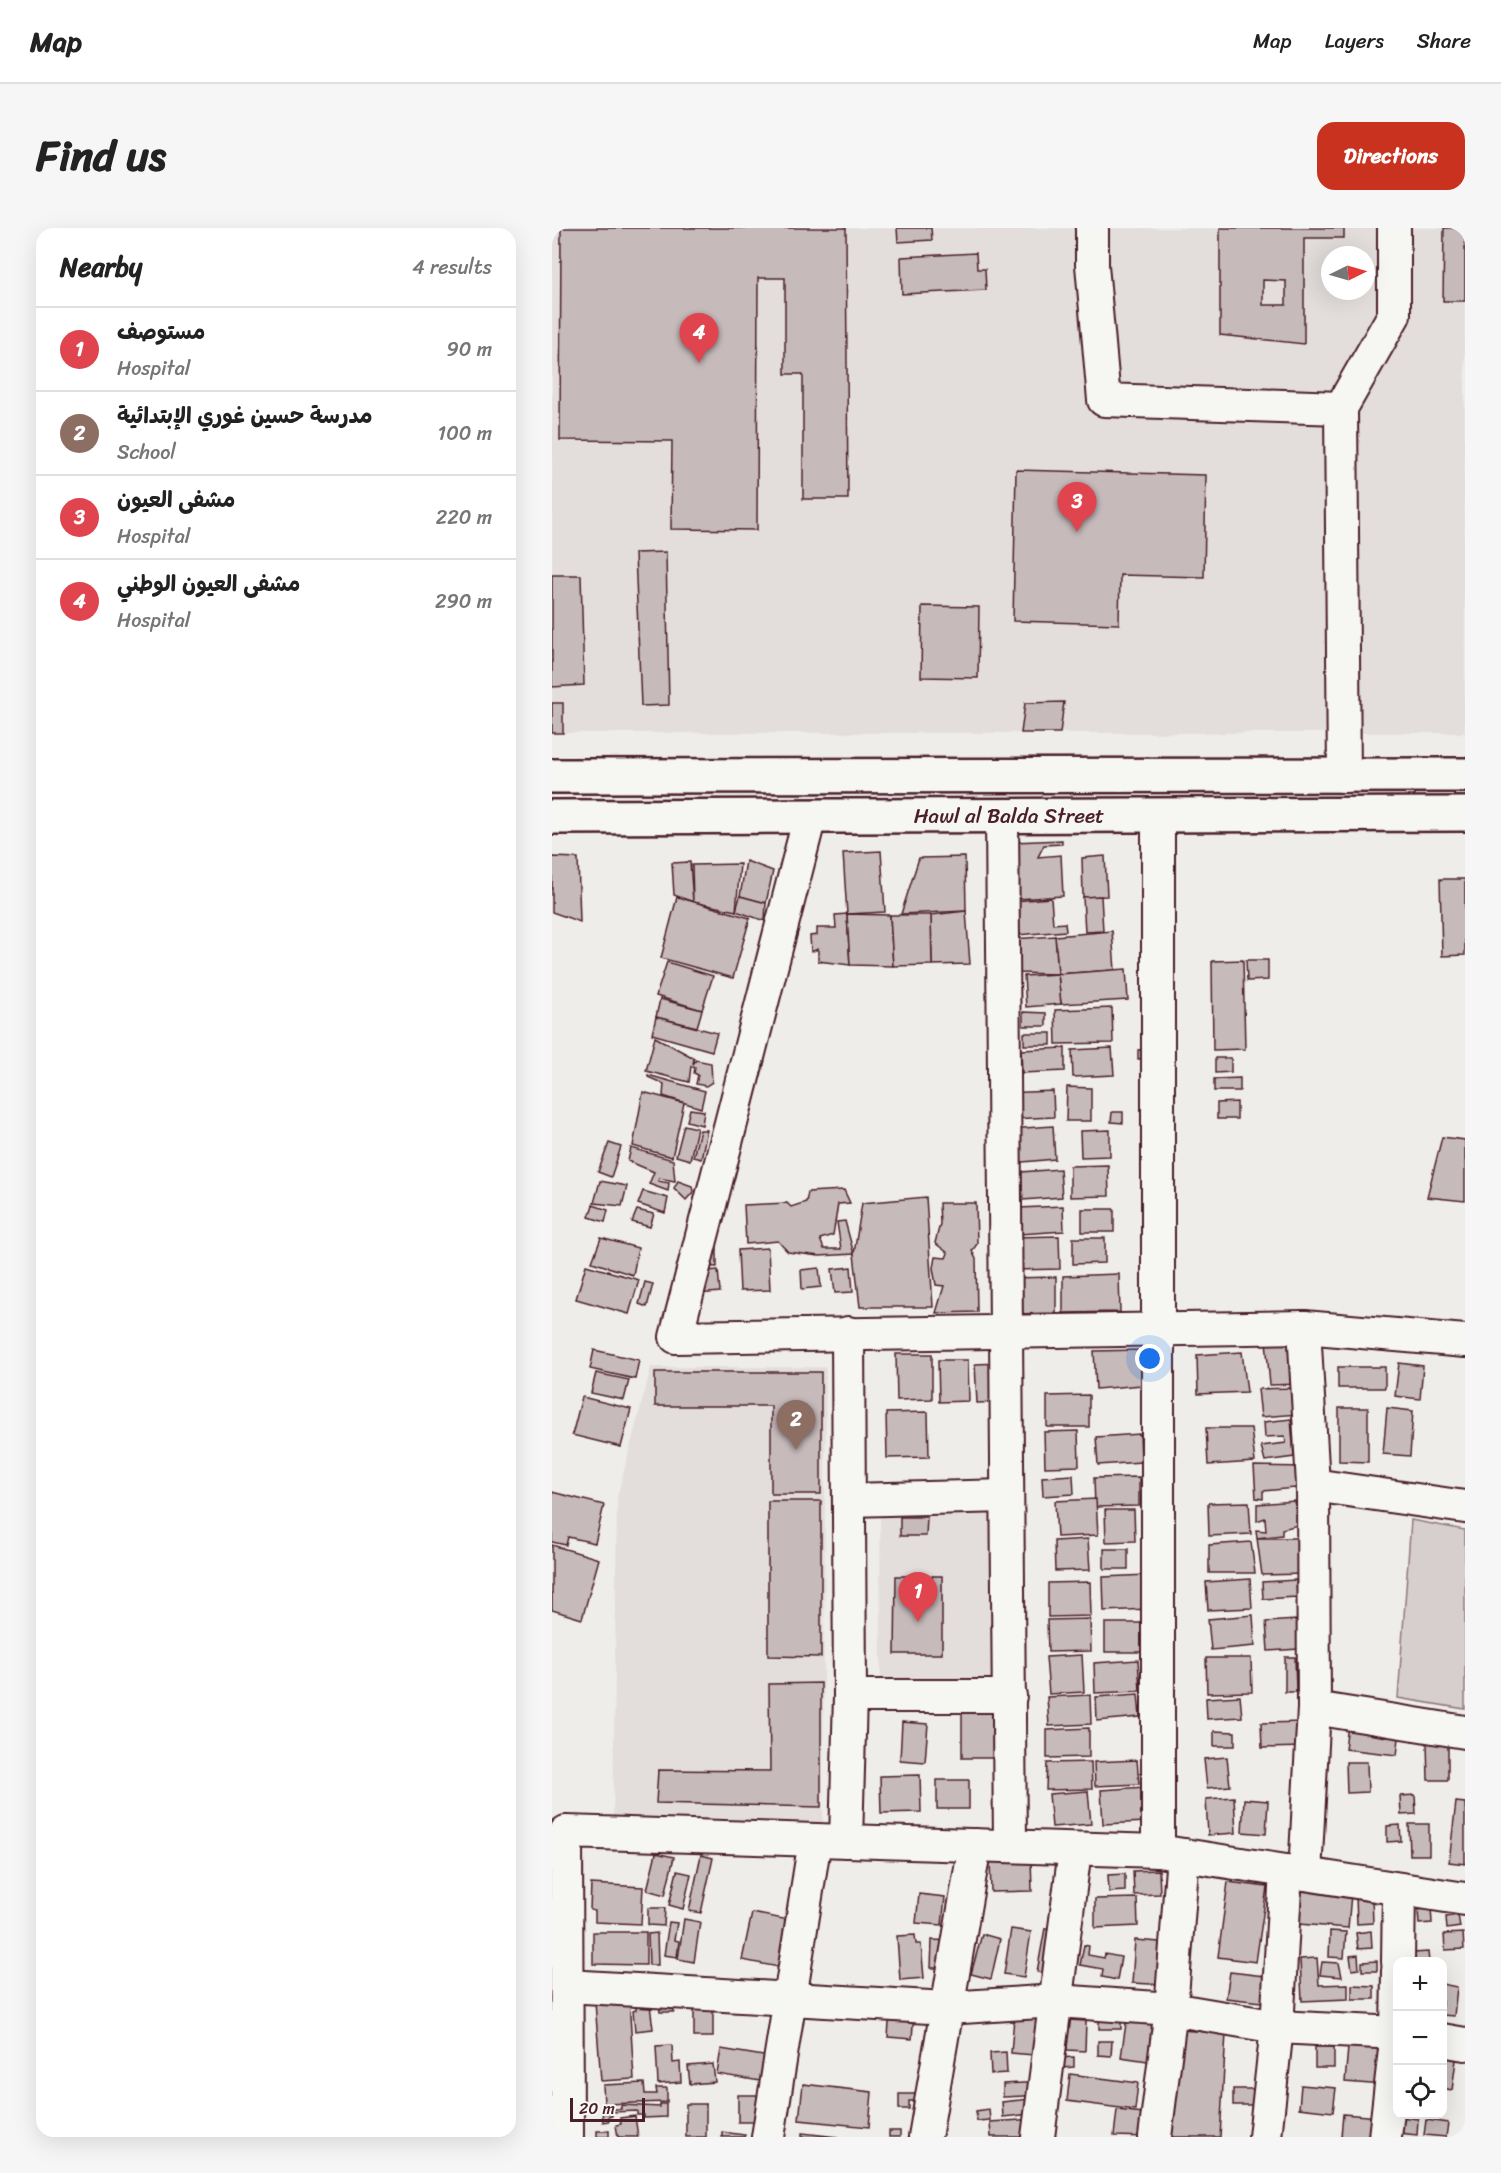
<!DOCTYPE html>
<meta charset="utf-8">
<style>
:root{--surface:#fff;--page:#f6f6f6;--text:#222;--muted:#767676;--line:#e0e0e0;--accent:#c8321e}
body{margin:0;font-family:Sriracha,"Playpen Sans Arabic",sans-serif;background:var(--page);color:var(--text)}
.controls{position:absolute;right:18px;bottom:18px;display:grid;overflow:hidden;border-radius:12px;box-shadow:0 6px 24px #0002}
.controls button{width:54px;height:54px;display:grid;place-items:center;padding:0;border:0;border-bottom:2px solid var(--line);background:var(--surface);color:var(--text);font:30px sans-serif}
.compass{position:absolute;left:769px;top:18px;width:54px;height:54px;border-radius:50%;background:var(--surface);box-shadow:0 6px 24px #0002;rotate:85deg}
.scale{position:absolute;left:18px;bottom:15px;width:75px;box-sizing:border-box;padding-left:6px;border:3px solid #4a1f2b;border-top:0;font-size:16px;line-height:21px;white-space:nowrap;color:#4a1f2b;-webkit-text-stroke:4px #f6f6f2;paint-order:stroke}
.you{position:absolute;left:598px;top:1131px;width:21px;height:21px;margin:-15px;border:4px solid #fff;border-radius:50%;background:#1a73e8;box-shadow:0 0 0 9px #1a73e833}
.badge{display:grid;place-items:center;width:39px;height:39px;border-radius:50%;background:var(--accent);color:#fff;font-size:20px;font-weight:700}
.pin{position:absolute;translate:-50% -50px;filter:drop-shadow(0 2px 3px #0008)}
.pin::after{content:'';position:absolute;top:32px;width:21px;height:18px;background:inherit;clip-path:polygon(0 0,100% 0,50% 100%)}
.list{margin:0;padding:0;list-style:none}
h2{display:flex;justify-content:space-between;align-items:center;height:78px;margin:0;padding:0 24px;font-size:26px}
h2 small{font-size:20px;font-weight:400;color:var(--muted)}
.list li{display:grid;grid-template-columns:39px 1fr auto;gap:18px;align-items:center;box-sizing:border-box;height:84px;padding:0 24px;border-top:2px solid var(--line)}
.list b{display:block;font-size:22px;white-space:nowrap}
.list p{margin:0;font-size:20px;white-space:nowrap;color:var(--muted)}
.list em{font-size:20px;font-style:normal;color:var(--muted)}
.icon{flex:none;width:33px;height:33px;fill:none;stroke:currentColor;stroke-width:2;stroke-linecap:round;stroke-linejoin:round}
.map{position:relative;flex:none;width:913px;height:1909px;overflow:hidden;border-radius:18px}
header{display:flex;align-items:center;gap:36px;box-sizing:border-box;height:84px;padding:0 30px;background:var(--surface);border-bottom:2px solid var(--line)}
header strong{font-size:28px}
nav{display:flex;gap:33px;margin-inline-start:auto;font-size:21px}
.intro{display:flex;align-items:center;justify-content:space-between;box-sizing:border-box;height:144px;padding:0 36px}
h1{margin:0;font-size:42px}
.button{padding:15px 27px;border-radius:18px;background:var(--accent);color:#fff;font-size:21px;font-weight:700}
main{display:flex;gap:36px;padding:0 36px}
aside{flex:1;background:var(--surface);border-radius:18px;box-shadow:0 6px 24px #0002}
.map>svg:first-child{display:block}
</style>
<header>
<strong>Map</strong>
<nav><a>Map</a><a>Layers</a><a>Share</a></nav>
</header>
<div class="intro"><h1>Find us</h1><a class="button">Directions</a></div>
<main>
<aside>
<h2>Nearby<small>4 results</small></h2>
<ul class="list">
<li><span class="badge" style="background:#e0444e">1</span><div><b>مستوصف</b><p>Hospital</p></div><em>90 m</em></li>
<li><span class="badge" style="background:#8d6e63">2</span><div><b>مدرسة حسين غوري الإبتدائية</b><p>School</p></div><em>100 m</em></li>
<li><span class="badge" style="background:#e0444e">3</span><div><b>مشفى العيون</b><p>Hospital</p></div><em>220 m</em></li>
<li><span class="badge" style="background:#e0444e">4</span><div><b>مشفى العيون الوطني</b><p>Hospital</p></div><em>290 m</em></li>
</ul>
</aside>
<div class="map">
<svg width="913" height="1909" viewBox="0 0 913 1909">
<rect width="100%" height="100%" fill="#efedea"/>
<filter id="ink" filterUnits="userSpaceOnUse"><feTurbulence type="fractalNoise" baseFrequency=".0167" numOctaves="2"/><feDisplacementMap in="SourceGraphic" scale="12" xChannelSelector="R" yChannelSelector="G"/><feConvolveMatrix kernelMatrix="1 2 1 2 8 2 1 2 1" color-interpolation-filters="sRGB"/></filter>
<g filter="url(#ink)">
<g fill="#e3dedc" fill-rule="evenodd">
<path d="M0,0H913V505H0ZM778,27H814V63H778Z"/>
<path d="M99,1139H274L271,1594L61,1593L65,1269Z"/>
<path d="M441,1281L440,1450H329L328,1282Z"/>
</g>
<path fill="#d7cfce" stroke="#90777c" stroke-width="1.5" d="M859,1292L913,1302V1481L846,1470Z"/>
<g fill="#c6babb" stroke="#4a1f2b" stroke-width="1.5" fill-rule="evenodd">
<path d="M9,0H294L296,271H251V146H233V50H206L205,302L119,301L120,213L8,212Z"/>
<path d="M345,0H379L380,12L346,14Z"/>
<path d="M668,0H792V10H752V116L668,107ZM711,52L734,53V77H711Z"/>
<path d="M892,0H913V73H891Z"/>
<path d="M424,25L425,41H433L434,62L350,66L349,29Z"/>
<path d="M464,242L654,247L652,349L568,347L567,396L461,393Z"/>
<path d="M114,324L117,477L89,478L83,325Z"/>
<path d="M0,347H29L32,457L0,459Z"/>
<path d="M370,378L427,379L426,450L369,449Z"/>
<path d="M512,474L508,505H469L473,475Z"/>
<rect x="0" y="475" width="11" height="30"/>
<path d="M510,612V616L492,617L486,629L509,627L511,668L465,671L462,614Z"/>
<path d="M329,623L333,684L295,686L291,625Z"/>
<path d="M553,628L555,668L531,669L530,630Z"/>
<path d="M0,629L26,630L28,694L0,684Z"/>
<path d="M413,629L414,683L349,686L367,630Z"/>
<path d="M194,633L221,643L214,675L188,668Z"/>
<path d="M138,634L141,674L122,667L120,635Z"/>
<path d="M188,636L184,683L141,674L140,637Z"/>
<path d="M888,651H913V727L890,728Z"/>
<path d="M188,668L214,675L213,693L184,683Z"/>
<path d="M549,668L551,703L533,704L531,669Z"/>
<path d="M125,669L198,690L181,750L109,730Z"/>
<path d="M499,670L501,696L513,695L514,703L465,707L462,673Z"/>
<path d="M414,683L418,736L380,737L379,687Z"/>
<path d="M295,686L298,737L266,733V721L259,724L258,708L265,707V700H284L283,687Z"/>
<path d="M295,686L338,687L341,738L298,737Z"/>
<path d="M338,687H379L380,737L341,738Z"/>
<path d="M560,703L563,742L506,746L503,708Z"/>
<path d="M503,708L506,746L463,745L461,711Z"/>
<path d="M691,732L693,821L661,822L660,733Z"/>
<path d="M694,732H716V752L695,753Z"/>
<path d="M115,734L161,748L150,782L104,768Z"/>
<path d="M574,741L576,772L509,776L506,746Z"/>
<path d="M506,746L509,776L474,779L472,748Z"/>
<path d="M108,771L150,782L145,799L104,789Z"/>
<path d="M560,780L561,815L504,816L503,782Z"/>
<path d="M471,784L494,785V798H471Z"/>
<path d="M104,789L165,805L160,823L100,806Z"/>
<rect x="472" y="805" width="27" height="12"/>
<path d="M103,809L142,830L141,836L144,832L159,835L160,854L154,858L144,856L146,847L142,845L143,840L139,838L137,854L94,843Z"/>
<path d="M513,820V843L470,845L469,822Z"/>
<path d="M560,820L562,847L521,849L520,822Z"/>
<path d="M596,821L597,830L586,831V822Z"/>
<path d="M663,830H679V844L663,845Z"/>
<path d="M96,847L153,863L149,880L111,868L112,856L96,849Z"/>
<path d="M688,850V863H662V851Z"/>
<path d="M515,859L539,860V893H514Z"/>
<path d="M501,863L502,889L455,891L454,865Z"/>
<path d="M91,864L132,875L120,929L81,918Z"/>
<path d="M685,874V891H665V875Z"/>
<path d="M138,881L152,883L150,897L135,893Z"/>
<path d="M560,884H571V895L559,894Z"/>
<path d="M132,897L145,900L138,932L124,928Z"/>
<path d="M501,898L503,931L460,935L457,901Z"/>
<path d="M148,902H155L149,931L141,929Z"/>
<path d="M558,902V928L529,929L528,903Z"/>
<path d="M890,909L913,912V973L875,969Z"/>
<path d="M57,915L69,919L59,949L46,944Z"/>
<path d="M79,920L121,932L123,953L107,950L106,953L117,955L116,963L97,956L102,944L76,933Z"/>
<path d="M556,937L557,968L518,969V938Z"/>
<path d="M508,941L510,969L471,972L469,944Z"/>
<path d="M48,953L75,958L70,978L42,975Z"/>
<path d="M126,953L140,958L141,964L134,972L122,960Z"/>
<path d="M292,962L298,975L286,976L281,1007L268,1011L272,1021H289L285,994L293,993L302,1026L267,1028L236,1024L226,1013L194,1016L192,977L235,975L239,979L254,974L256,964Z"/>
<path d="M91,963L116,970L113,985L86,976Z"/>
<path d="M374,969L381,1079H308L302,1026L310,975Z"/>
<path d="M387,975H424L425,1016L420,1023L424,1031L425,1084L384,1085L392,1058L384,1057L381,1040L383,1029L394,1030L396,1025L383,1015L388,996Z"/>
<path d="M41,977L56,982L53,994L37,989Z"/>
<path d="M511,978L512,1003L468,1006L467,980Z"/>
<rect x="530" y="981" width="32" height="23"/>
<path d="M85,982L102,986L98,999L80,994Z"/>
<path d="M507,1008L508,1041L462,1042V1009Z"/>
<path d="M49,1010L86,1020L81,1047L40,1034Z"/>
<path d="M521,1010H553V1035L521,1036Z"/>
<path d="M148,1019H165V1039L147,1038Z"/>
<path d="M216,1020L218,1062L188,1063L186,1022Z"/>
<path d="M34,1037L87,1052L77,1086L24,1071Z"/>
<path d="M299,1039L301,1064L283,1065L280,1041Z"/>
<path d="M267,1040L269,1059L250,1061L249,1042Z"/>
<path d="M166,1042L168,1064L146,1066L145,1044Z"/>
<path d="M567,1046L568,1084L511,1085V1048Z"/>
<path d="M504,1049V1085L460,1086L459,1050Z"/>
<path d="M93,1054L101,1056L95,1079L87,1076Z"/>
<path d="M714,1113H746L750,1156L718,1157Z"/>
<path d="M42,1122L87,1132L83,1151L38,1141Z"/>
<path d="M588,1122L590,1157L544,1161L542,1123Z"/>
<path d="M690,1124L695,1164L646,1166L645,1127Z"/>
<path d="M344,1126H380V1171L345,1172Z"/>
<path d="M386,1132H416L417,1173L387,1174Z"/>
<path d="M450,1135L451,1174L425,1175L423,1136Z"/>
<path d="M847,1135L871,1138L868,1171L843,1168Z"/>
<rect x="786" y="1139" width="47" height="21"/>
<path d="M103,1144H269V1266H219V1178H103Z"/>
<path d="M44,1145L77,1152L72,1172L39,1165Z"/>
<path d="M743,1160L747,1186L709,1189L706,1161Z"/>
<path d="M537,1167V1199H495V1168Z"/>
<path d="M30,1169L79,1181L69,1219L20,1207Z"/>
<path d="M787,1180H816V1234L787,1233Z"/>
<path d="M835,1180L861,1183L858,1228L831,1226Z"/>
<path d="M376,1184L377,1229L335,1230L334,1185Z"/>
<path d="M739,1191L742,1229L713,1233L709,1218L734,1215L733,1208L713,1209L712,1194Z"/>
<path d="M654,1200H699L703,1234L656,1237Z"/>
<path d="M526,1203L527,1238L493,1239L492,1204Z"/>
<path d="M588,1206L589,1234L546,1237L544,1209Z"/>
<path d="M702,1238L755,1239L746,1272L743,1260L711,1263V1271L704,1270Z"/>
<path d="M521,1247L522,1266L491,1268L490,1249Z"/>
<path d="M587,1249V1278L543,1279L542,1250Z"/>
<path d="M0,1264L52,1277L43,1315L16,1309L14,1317L0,1314Z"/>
<path d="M544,1271L546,1307L505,1309L503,1273Z"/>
<path d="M216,1273H269V1429L216,1428Z"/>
<path d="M743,1273L746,1297L730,1301V1307L705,1310L704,1302L714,1303L713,1290L705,1293V1276Z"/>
<path d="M697,1274L699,1306L657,1308L656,1275Z"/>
<path d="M553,1282H582L583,1313L554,1314Z"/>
<path d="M348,1289H375L374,1308H348Z"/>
<path d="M705,1310H747L751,1346L710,1347Z"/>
<path d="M536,1311L538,1342L503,1343L502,1313Z"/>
<path d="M699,1314L703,1345H657V1317Z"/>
<path d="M0,1317L47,1331L30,1391L0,1382Z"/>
<rect x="552" y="1321" width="24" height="20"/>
<path d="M596,1347L597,1381L552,1383L551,1349Z"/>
<path d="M344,1348H371V1362H380V1348H390V1426H343Z"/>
<path d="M698,1351L700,1380L656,1382L654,1354Z"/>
<path d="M744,1352L745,1369L711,1371L710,1354Z"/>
<path d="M538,1354L539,1388L496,1389V1355Z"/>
<path d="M701,1387L703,1418L659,1422L656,1391Z"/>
<path d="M538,1391L539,1423L496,1424L495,1392Z"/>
<path d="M745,1392L747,1421L716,1423L714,1394Z"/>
<rect x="553" y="1395" width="39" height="29"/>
<path d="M530,1427L532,1464L497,1466L494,1429Z"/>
<path d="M733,1429H743L744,1464H733Z"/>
<path d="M654,1430H699L700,1464L655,1465Z"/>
<path d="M586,1432L588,1463L543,1465L542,1435Z"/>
<path d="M269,1455V1579L104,1575L106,1542L218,1543L217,1456Z"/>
<path d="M586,1466L588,1489L545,1493L544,1469Z"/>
<path d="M538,1467L539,1496L497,1498L495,1469Z"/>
<path d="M688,1468L690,1489L655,1491L654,1470Z"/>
<path d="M447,1474V1530H410V1475Z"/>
<path d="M350,1494L376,1496L373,1534L348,1532Z"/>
<path d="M752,1494L753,1519L710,1520L709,1495Z"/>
<path d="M796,1496L848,1502L845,1527L793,1521Z"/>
<path d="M537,1500V1529L495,1530V1502Z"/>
<path d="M662,1503L683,1504V1518H662Z"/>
<path d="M875,1515H896V1552H876Z"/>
<path d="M675,1529L678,1558L655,1560L652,1531Z"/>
<path d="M585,1532L587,1556L543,1558L542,1534Z"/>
<path d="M539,1534L540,1561L494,1562L495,1535Z"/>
<path d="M794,1534H815L816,1564L795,1565Z"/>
<path d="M368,1547L369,1584L329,1585L328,1548Z"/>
<rect x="385" y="1552" width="32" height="29"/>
<path d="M593,1559L595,1594L551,1596L549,1562Z"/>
<path d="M536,1563L539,1596L500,1599L497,1566Z"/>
<path d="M863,1567L864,1586L849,1587L848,1568Z"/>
<path d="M682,1569L684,1605L656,1607L654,1571Z"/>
<path d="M692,1571L716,1573L714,1606L690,1604Z"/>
<path d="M904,1574L913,1575V1636L897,1634Z"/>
<path d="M857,1596H877V1627H858Z"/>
<path d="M848,1597L849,1613L835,1614V1598Z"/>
<path d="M104,1625L122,1629L113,1667L95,1662Z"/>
<path d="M149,1627L161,1630L149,1685L137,1683Z"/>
<path d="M479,1630L480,1663L439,1664L438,1631Z"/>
<path d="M607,1642L608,1666L582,1667L581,1643Z"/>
<path d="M125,1643L139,1646L131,1681L117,1677Z"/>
<path d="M573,1646V1663L557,1664L556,1647Z"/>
<path d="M676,1654L715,1659L704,1734L666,1729Z"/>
<path d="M39,1656L91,1659L89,1696L43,1694V1683L38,1682Z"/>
<path d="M750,1662L799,1666L796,1700L747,1696Z"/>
<path d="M367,1666L393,1669L390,1697L364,1695Z"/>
<path d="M804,1668H820L821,1695L805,1696Z"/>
<path d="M585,1670L586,1698L543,1700V1671Z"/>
<path d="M96,1680H113L112,1698L96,1697Z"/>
<path d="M879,1680L880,1695L867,1696L866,1682Z"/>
<path d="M200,1685L247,1694L237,1741L190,1732Z"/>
<path d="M906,1687L908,1699L895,1701L894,1689Z"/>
<path d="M132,1691L148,1694L142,1734L126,1731Z"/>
<path d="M117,1694L125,1695L122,1712L127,1713L125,1729L112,1727Z"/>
<path d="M493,1700L512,1703L504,1748L485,1744Z"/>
<path d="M459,1701L479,1704L472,1749L452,1746Z"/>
<path d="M778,1703L794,1704L792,1730L777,1729Z"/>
<path d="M819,1703L820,1720L806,1721L804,1705Z"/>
<path d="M41,1704H94V1737L41,1736Z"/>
<path d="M105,1705L106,1737H97L96,1706Z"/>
<path d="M911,1705L912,1721L893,1722L892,1706Z"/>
<path d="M430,1706L448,1711L439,1751L419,1746Z"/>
<path d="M363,1707L364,1716H369L372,1750L348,1752L345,1708Z"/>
<path d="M380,1712L400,1713L399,1740H379Z"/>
<path d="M583,1712L620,1715L617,1757L580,1755Z"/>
<path d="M532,1717L537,1718L536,1727L552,1730L553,1726L569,1729L565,1752L550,1749L551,1741L528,1737Z"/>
<path d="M876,1724L877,1734H862V1725Z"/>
<path d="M806,1727L807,1741L800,1742L798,1728Z"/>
<path d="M765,1730L767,1757L796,1756V1771L750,1773L748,1731Z"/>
<path d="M825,1733V1743H810V1734Z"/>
<path d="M770,1734L787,1735L790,1749L768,1747Z"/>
<path d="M678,1744L721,1749L718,1775L674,1770Z"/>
<path d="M890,1756L905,1759L902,1788L890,1787Z"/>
<path d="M800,1757L822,1758V1771H800Z"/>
<path d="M77,1771L82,1851L49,1853L43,1774Z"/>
<rect x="142" y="1772" width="19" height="37"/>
<path d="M107,1774H121L122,1784H108Z"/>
<path d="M98,1777L101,1801L83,1803L81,1783L84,1782V1778Z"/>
<path d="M463,1778L498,1781L494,1828L459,1825Z"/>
<path d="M338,1781L362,1783L360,1811L336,1809Z"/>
<rect x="547" y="1784" width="22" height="17"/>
<path d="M575,1789L609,1794L602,1834L569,1829Z"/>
<path d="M516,1792L534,1793L533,1823L515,1822Z"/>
<path d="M627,1802L674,1805L668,1909H620Z"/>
<path d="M797,1808L836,1812L832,1857L793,1854Z"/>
<path d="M546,1813H560L559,1828L546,1827Z"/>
<path d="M890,1815L906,1817L900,1862L890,1860Z"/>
<path d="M120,1817L121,1835L128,1834L129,1854L106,1856L104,1818Z"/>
<rect x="763" y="1819" width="19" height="21"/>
<path d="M169,1821L224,1830L220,1855L165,1846Z"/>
<path d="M454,1824L455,1845L439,1846L438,1825Z"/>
<path d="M522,1829V1839L509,1840L508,1830Z"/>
<path d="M161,1836L163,1854L138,1856L136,1838Z"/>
<path d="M518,1846L586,1855L583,1882L515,1873Z"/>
<path d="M490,1854L491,1867L451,1869V1856Z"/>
<path d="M92,1855L93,1866H105L104,1860H115V1874L52,1876L51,1857Z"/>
<path d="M251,1856L320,1864L317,1899L247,1892Z"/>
<path d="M749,1857L784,1860L781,1884L747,1880Z"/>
<path d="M681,1861H703L702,1877H681Z"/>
<path d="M347,1866H367V1873H357V1881H347Z"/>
<path d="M186,1867H209L208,1894H186Z"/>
<path d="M478,1871L479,1886L451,1889L450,1874Z"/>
<path d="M108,1876H114V1889L92,1890V1887H85V1883L60,1884L61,1881H69V1877L108,1879Z"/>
<rect x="134" y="1876" width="20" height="33"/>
<path d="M53,1880L54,1885H59L60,1888L56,1889L57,1893L51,1894L50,1881Z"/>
<path d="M437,1881L438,1892L425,1893L424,1883Z"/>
<path d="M565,1882L600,1886L597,1909L562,1908Z"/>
<path d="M791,1886L827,1889L825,1909H789Z"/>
<path d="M83,1888L86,1909H66L64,1897L69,1896L68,1890Z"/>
<path d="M848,1889L866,1891L865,1907L847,1905Z"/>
<path d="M483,1891L485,1909H439L438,1894Z"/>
<path d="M874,1892L896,1895L894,1909L872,1907Z"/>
<rect x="45" y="1903" width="12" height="6"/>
<rect x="337" y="1903" width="11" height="6"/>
<path d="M170,1904L193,1907L192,1909H170Z"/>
<path d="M250,1905L286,1909H250Z"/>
</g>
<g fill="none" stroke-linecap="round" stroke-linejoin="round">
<defs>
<g id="minor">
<path d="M540,0V37L552,172L789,180"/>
<path d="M792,548L789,180L842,87V0"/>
<path d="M258,588L124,1109L752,1099L913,1113"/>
<path d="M450,588L458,1618"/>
<path d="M752,1099L761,1257L762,1480L753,1646"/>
<path d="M761,1257L913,1279"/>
<path d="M297,1272L455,1268"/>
<path d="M298,1468H458"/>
<path d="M762,1480L913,1504"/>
<path d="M294,1613L298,1468L296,1105"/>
<path d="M606,1623V587"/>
<path d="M846,1734L847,1661"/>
<path d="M15,1758L395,1780L505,1773L619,1781L725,1799L846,1805"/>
<path d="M890,1812L913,1816"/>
<path d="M15,1909L14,1604L606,1623L913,1671"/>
<path d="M216,1909L263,1612"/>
<path d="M373,1909L423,1617"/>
<path d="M486,1909L523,1622"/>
<path d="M603,1909L619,1781L631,1627"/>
<path d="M713,1909L725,1799L734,1643"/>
<path d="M833,1909L845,1804L846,1743"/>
</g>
<g id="major">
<path d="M0,548L913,547"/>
<path d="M0,589L913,586"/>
</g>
</defs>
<use href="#minor" stroke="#4a1f2b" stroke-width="36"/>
<use href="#major" stroke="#4a1f2b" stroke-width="38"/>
<use href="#minor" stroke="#f6f6f2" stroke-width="32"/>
<use href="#major" stroke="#f6f6f2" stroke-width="33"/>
</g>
</g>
<g text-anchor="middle" stroke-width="4.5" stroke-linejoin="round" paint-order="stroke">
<g font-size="21" fill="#4a1f2b" stroke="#f6f6f2">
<text x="457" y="595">Hawl al Balda Street</text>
</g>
</g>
</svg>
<div class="controls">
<button>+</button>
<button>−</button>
<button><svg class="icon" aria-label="locate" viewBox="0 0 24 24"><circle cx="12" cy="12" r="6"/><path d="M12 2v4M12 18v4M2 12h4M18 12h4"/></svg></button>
</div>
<svg class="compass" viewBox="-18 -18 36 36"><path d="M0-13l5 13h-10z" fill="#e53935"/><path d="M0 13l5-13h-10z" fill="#767676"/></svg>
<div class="scale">20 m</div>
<div class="you"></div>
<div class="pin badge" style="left:366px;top:1394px;background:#e0444e">1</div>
<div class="pin badge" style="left:244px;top:1222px;background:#8d6e63">2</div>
<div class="pin badge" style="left:525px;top:304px;background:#e0444e">3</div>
<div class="pin badge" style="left:147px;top:135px;background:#e0444e">4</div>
</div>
</main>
